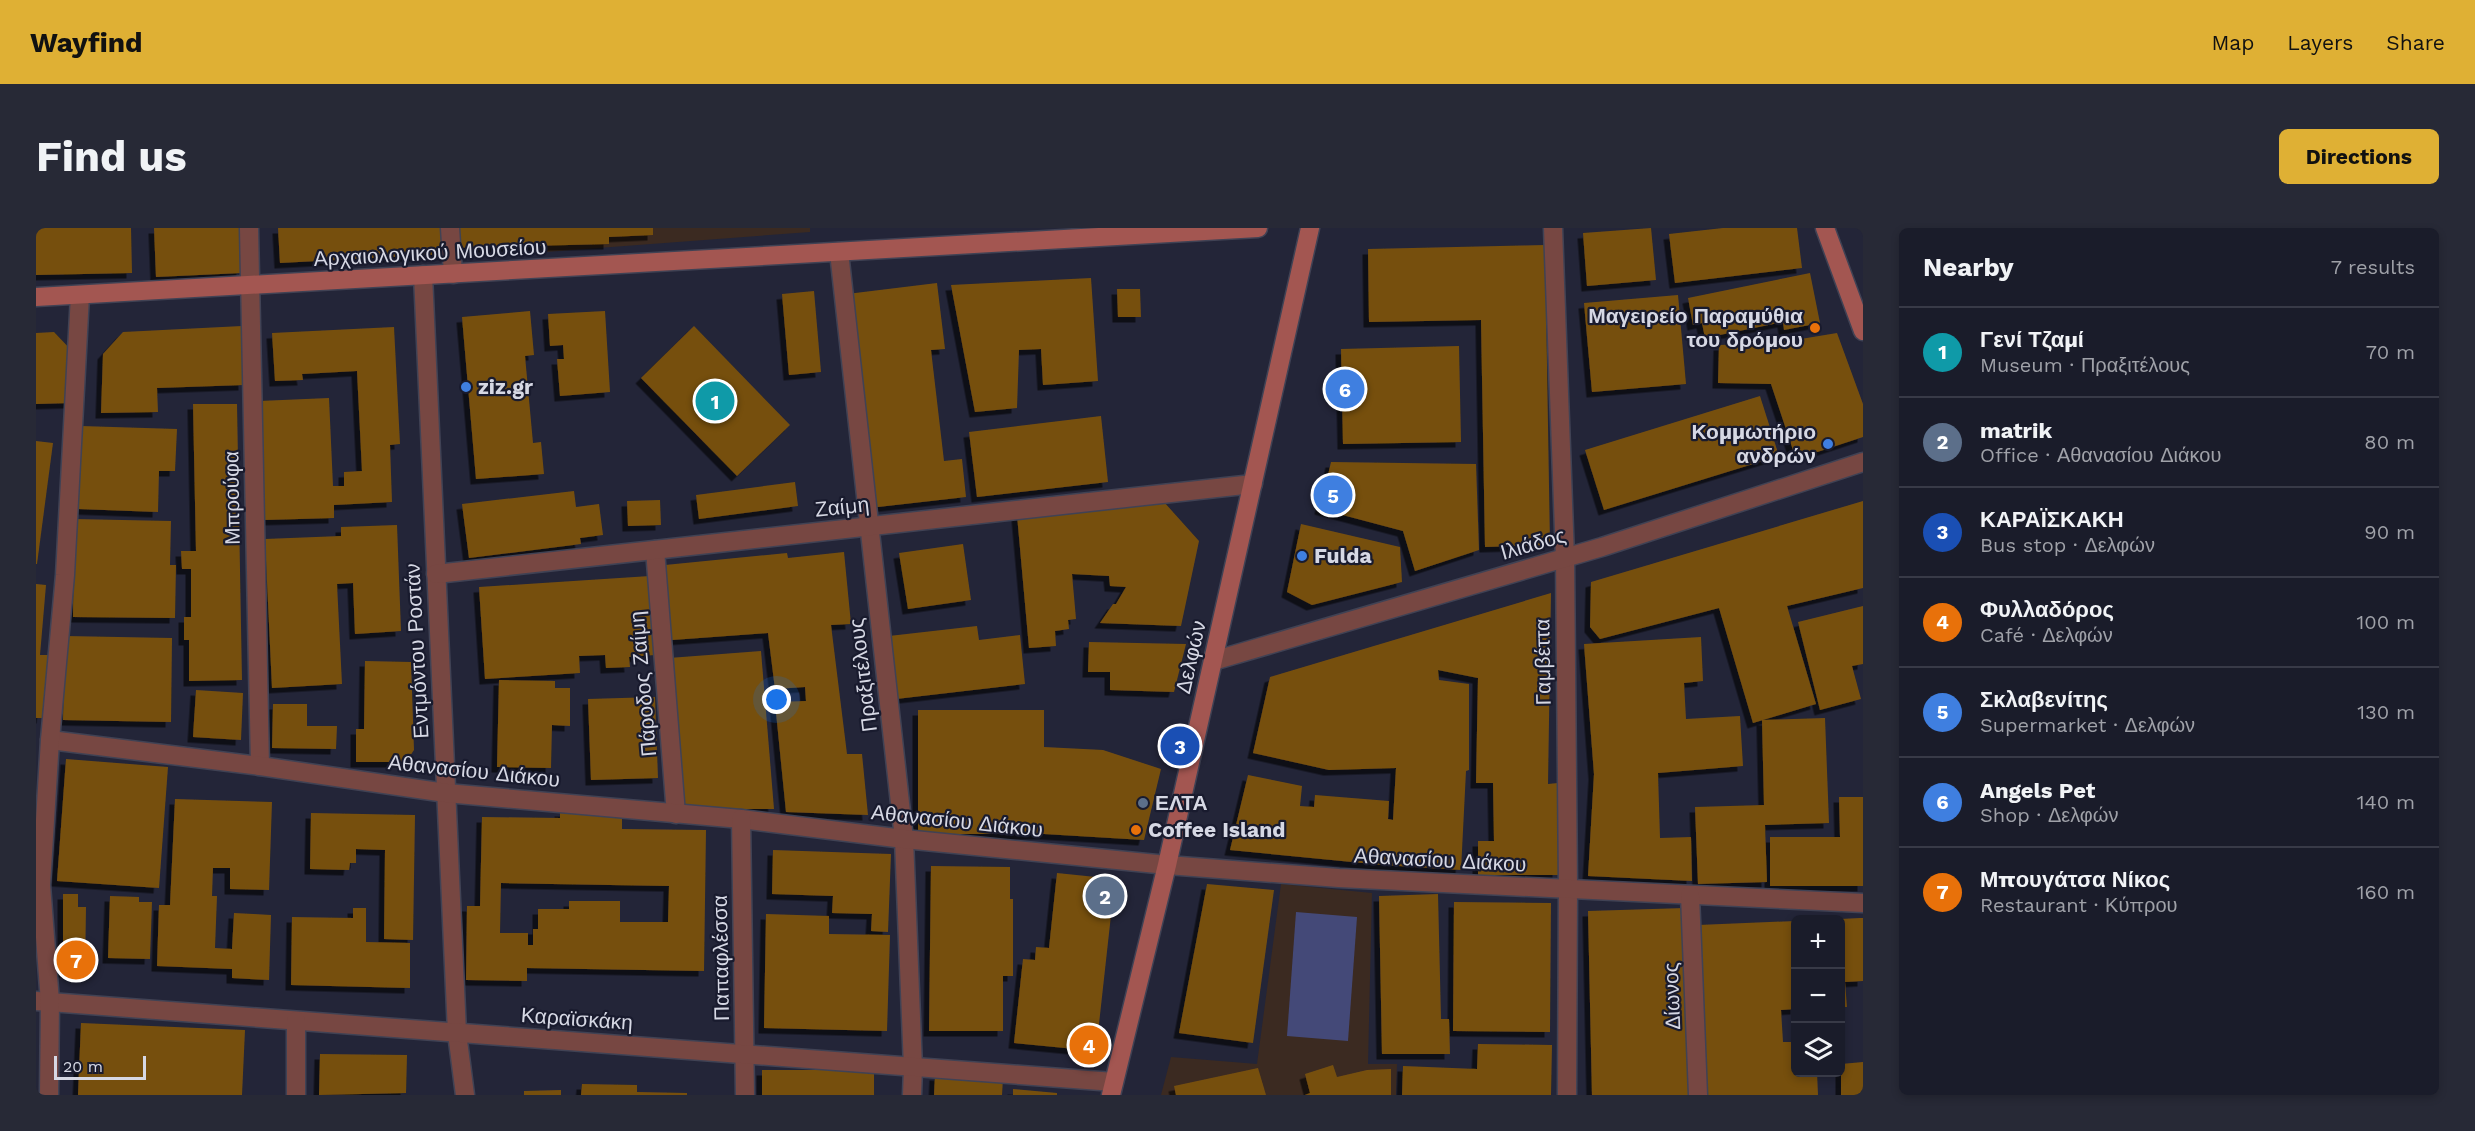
<!DOCTYPE html>
<meta charset="utf-8">
<style>
:root{--surface:#1a1c2a;--page:#272936;--text:#f1f3f6;--muted:#9fa1a8;--line:#383a47;--accent:#dfb034}
body{margin:0;font-family:"Work Sans",sans-serif;background:var(--page);color:var(--text)}
.controls{position:absolute;right:18px;bottom:18px;display:grid;overflow:hidden;border-radius:9px;box-shadow:0 3px 9px #0003}
.controls button{width:54px;height:54px;display:grid;place-items:center;padding:0;border:0;border-bottom:2px solid var(--line);background:var(--surface);color:var(--text);font:30px sans-serif}
.scale{position:absolute;left:18px;bottom:15px;width:92px;box-sizing:border-box;padding-left:6px;border:3px solid #d6d8e4;border-top:0;font-size:16px;line-height:21px;white-space:nowrap;color:#d6d8e4;-webkit-text-stroke:4px #191b2e;paint-order:stroke}
.you{position:absolute;left:741px;top:472px;width:21px;height:21px;margin:-15px;border:4px solid #fff;border-radius:50%;background:#1a73e8;box-shadow:0 0 0 9px #1a73e833}
.badge{display:grid;place-items:center;width:39px;height:39px;border-radius:50%;background:var(--accent);color:#fff;font-size:20px;font-weight:700}
.pin{position:absolute;translate:-50% -50%;border:3px solid #fff;box-shadow:0 2px 6px #0006}
.list{margin:0;padding:0;list-style:none}
h2{display:flex;justify-content:space-between;align-items:center;height:78px;margin:0;padding:0 24px;font-size:26px}
h2 small{font-size:20px;font-weight:400;color:var(--muted)}
.list li{display:grid;grid-template-columns:39px 1fr auto;gap:18px;align-items:center;box-sizing:border-box;height:90px;padding:0 24px;border-top:2px solid var(--line)}
.list b{display:block;font-size:22px;white-space:nowrap}
.list p{margin:0;font-size:20px;white-space:nowrap;color:var(--muted)}
.list em{font-size:20px;font-style:normal;color:var(--muted)}
.icon{flex:none;width:33px;height:33px;fill:none;stroke:currentColor;stroke-width:2;stroke-linecap:round;stroke-linejoin:round}
.map{position:relative;flex:none;width:1827px;height:867px;overflow:hidden;border-radius:9px}
header{display:flex;align-items:center;gap:36px;box-sizing:border-box;height:84px;padding:0 30px;background:var(--accent);color:#111}
header strong{font-size:28px}
nav{display:flex;gap:33px;margin-inline-start:auto;font-size:21px}
.intro{display:flex;align-items:center;justify-content:space-between;box-sizing:border-box;height:144px;padding:0 36px}
h1{margin:0;font-size:42px}
.button{padding:15px 27px;border-radius:9px;background:var(--accent);color:#111;font-size:21px;font-weight:700}
main{display:flex;gap:36px;padding:0 36px}
aside{flex:1;background:var(--surface);border-radius:9px;box-shadow:0 3px 9px #0003}
.map>svg:first-child{display:block}
</style>
<header>
<strong>Wayfind</strong>
<nav><a>Map</a><a>Layers</a><a>Share</a></nav>
</header>
<div class="intro"><h1>Find us</h1><a class="button">Directions</a></div>
<main>
<div class="map">
<svg width="1827" height="867" viewBox="0 0 1827 867">
<defs>
<filter id="shadow"><feDropShadow dx="-5.5" dy="5.5" stdDeviation="0" flood-color="#0009"/></filter>
</defs>
<rect width="100%" height="100%" fill="#232538"/>
<g fill="#3b2a21">
<path d="M508,0H774V4L509,24Z"/>
<path d="M1245,656L1336,665L1332,836H1361L1360,867H1125L1135,829L1221,836Z"/>
</g>
<path fill="#444978" d="M1260,684L1321,689L1312,813L1251,808Z"/>
<g fill="#764f11" fill-rule="evenodd" filter="url(#shadow)">
<path d="M0,0H95L96,45L0,47Z"/>
<path d="M118,0H204L206,45L120,49Z"/>
<path d="M242,0H410L412,26L244,35Z"/>
<path d="M417,0H617V7L573,9V16L418,20Z"/>
<path d="M1615,0L1620,52L1551,58L1547,5Z"/>
<path d="M1687,0H1761L1766,40L1639,55L1633,6Z"/>
<path d="M1509,17L1514,317L1449,319L1445,92L1333,94L1332,21Z"/>
<path d="M1774,45L1784,95L1748,102L1747,94L1669,110L1666,95L1657,97L1652,70Z"/>
<path d="M1055,50L1062,153L1007,157L1005,121L983,122L981,180L939,184L915,57Z"/>
<path d="M901,55L909,121L895,122L908,233L926,231L930,269L833,280L811,66Z"/>
<path d="M1081,61H1104L1105,89H1082Z"/>
<path d="M778,63L785,144L753,147L746,66Z"/>
<path d="M1642,67L1650,156L1556,164L1548,75Z"/>
<path d="M494,83L498,127L489,128L497,215L505,214L508,246L440,251L426,89Z"/>
<path d="M569,83L574,164L524,168L521,131H528L527,117L514,118L512,86Z"/>
<path d="M206,98L208,157L121,160L122,184L65,185L67,126L87,104Z"/>
<path d="M658,98L754,197L701,248L605,150Z"/>
<path d="M358,99L364,216L354,217L356,274L298,277V290L228,292L223,173L293,170L297,258H308V244L326,243L321,143L266,146L267,152L239,153L236,105Z"/>
<path d="M18,104L37,124L35,175L0,176V105Z"/>
<path d="M1801,105L1827,176V209L1760,231L1735,156L1682,155L1683,117L1741,115Z"/>
<path d="M1423,118L1425,214L1307,216L1305,121Z"/>
<path d="M1724,168L1743,228L1568,282L1549,222Z"/>
<path d="M157,176H201L206,452L153,453V412H148V389H155V341H146L145,323H160Z"/>
<path d="M1065,188L1072,254L941,269L933,204Z"/>
<path d="M45,198L141,201L139,243H123L122,284L42,281Z"/>
<path d="M0,213L17,215L1,336H0Z"/>
<path d="M1295,234L1440,236L1443,322L1379,343L1367,303L1284,281Z"/>
<path d="M759,254L762,278L663,291L660,267Z"/>
<path d="M538,263L540,279L563,276L567,307L544,310L545,316L433,330L426,276Z"/>
<path d="M624,272L625,297L592,298L591,273Z"/>
<path d="M1827,273V360L1751,378L1780,476L1717,495L1683,380L1564,411L1554,399L1555,354Z"/>
<path d="M1128,274L1163,313L1145,398L1064,395L1077,376H1080L1090,359L1074,358L1073,348L1036,346L1040,391L1032,392L1033,401L1019,403L1020,418L993,420L981,287Z"/>
<path d="M38,291L135,293L134,337H140L139,390L37,389Z"/>
<path d="M1265,296L1364,319L1366,354L1276,377L1251,364Z"/>
<path d="M361,297L365,403L319,406L317,355L301,356L306,456L236,460L229,311L305,308V299Z"/>
<path d="M927,316L935,372L872,381L863,325Z"/>
<path d="M808,324L815,396L795,397L811,526H826L832,587L750,584L739,474L770,473L769,459L739,461L732,405L636,412L629,337L751,325L752,330Z"/>
<path d="M614,348L619,427L593,429L594,439L570,440L569,427L543,428L544,445L449,451L443,359Z"/>
<path d="M0,356L10,357L4,427H12L6,490H0Z"/>
<path d="M1515,365L1512,556L1522,555V647H1442V613H1458L1457,555H1440L1442,450L1402,442L1403,452L1433,456V542L1430,543L1425,642L1347,637L1194,622L1212,547L1266,558L1264,578L1278,579L1279,567L1353,573L1352,591L1357,592L1360,540L1293,542L1217,525L1234,449Z"/>
<path d="M1827,378V436L1816,438L1825,471L1784,482L1762,394Z"/>
<path d="M941,398L943,412L984,407L989,456L860,471L853,408Z"/>
<path d="M29,408L136,410L135,494L27,492Z"/>
<path d="M1665,409L1667,453L1648,455L1650,491L1704,488L1707,538L1622,545L1624,610L1655,609L1656,653L1552,648L1558,546L1548,416Z"/>
<path d="M1053,414L1150,416L1138,464L1074,462V444H1052Z"/>
<path d="M725,423L738,581H644L633,430Z"/>
<path d="M329,433L375,434L378,522L370,534H320V501H328Z"/>
<path d="M463,452L519,453V460H534V498L516,497L515,540L461,539Z"/>
<path d="M160,462L207,465L205,512L157,509Z"/>
<path d="M619,469L622,550L555,552L552,471Z"/>
<path d="M237,476H271V498H301L300,521L236,520Z"/>
<path d="M882,482H1008V519L1067,522L1125,541L1108,612L1008,606H882Z"/>
<path d="M1789,490L1793,595L1729,597L1731,654L1662,656L1659,579L1728,577L1726,492Z"/>
<path d="M30,531L132,539L123,660L21,653Z"/>
<path d="M1803,569H1827V658H1734V609H1804Z"/>
<path d="M139,571L236,574L233,662L194,661V640H177L176,668H181L179,720L196,721L198,685L235,687L233,752L196,750V741L121,738L123,677H134Z"/>
<path d="M524,583L586,584V601L670,602L668,743L491,740V753L430,752L431,678H444L446,589L524,590ZM465,655L633,658L632,694H584V673H533V681H502V701H497V717H492V705H464Z"/>
<path d="M275,585L379,587L377,712L348,711L349,622L320,621V635H314L313,642L274,641Z"/>
<path d="M737,622L855,626L852,704L835,703L836,686L796,685L797,668L736,666Z"/>
<path d="M895,638L974,639V671H977V748H967V803H893Z"/>
<path d="M1021,645L1079,651L1060,823L978,815L987,731L999,732L1000,719L1013,720Z"/>
<path d="M1171,656L1238,662L1217,815L1143,805Z"/>
<path d="M27,666H42V679H50L49,744H27Z"/>
<path d="M1402,666L1405,791H1413L1414,826H1346L1343,668Z"/>
<path d="M74,668L103,669V674H116L114,731L72,730Z"/>
<path d="M1418,674L1515,675L1514,804L1417,803Z"/>
<path d="M317,680H330V714L374,715V760L255,757L256,689L317,690Z"/>
<path d="M1649,680L1654,867H1556L1552,683Z"/>
<path d="M730,686L793,688V706L854,707L851,803L728,800Z"/>
<path d="M1824,690H1827V753L1809,754L1811,779H1804V691Z"/>
<path d="M1760,693V781L1745,782L1747,814H1760V844H1781L1782,867H1670L1662,697Z"/>
<path d="M45,795L209,802L206,867H42Z"/>
<path d="M1442,816L1516,817L1515,867H1366L1367,838L1441,841Z"/>
<path d="M284,826L371,827L370,865L283,867Z"/>
<path d="M1827,834V867H1805V836Z"/>
<path d="M1297,837L1301,849L1331,842L1355,841V867H1269L1274,865L1269,846Z"/>
<path d="M1222,840L1230,867H1140L1138,858Z"/>
<rect x="726" y="842" width="112" height="25"/>
<path d="M899,847L967,850L966,867H898Z"/>
<path d="M546,856L601,857V864L651,865V867H545Z"/>
<path d="M977,861L1021,865V867H977Z"/>
<path d="M525,862V867H488V863Z"/>
</g>
<g fill="none" stroke-linecap="round" stroke-linejoin="round">
<defs>
<g id="street">
<path d="M213,0L224,538"/>
<path d="M414,0L417,46"/>
<path d="M1517,0L1529,330L1532,660L1531,867"/>
<path d="M803,24L868,611L877,840L876,867"/>
<path d="M387,47L421,805L429,867"/>
<path d="M619,322L640,586"/>
<path d="M400,346L1217,256"/>
<path d="M1177,433L1566,319L1827,234"/>
<path d="M14,512L224,538L410,565L705,591L868,611L1131,637L1303,650L1827,675"/>
<path d="M705,591L709,867"/>
<path d="M1654,667L1662,867"/>
<path d="M0,773L1078,854"/>
<path d="M13,867L14,774L5,657L14,512L29,347L44,67"/>
<path d="M260,867V793"/>
</g>
<g id="secondary">
<path d="M1789,0L1827,103"/>
<path d="M0,69L1222,0"/>
<path d="M1075,867L1131,637L1274,0"/>
</g>
</defs>
<use href="#street" stroke="#404254" stroke-width="21"/>
<use href="#secondary" stroke="#404254" stroke-width="21"/>
<use href="#street" stroke="#774742" stroke-width="18"/>
<use href="#secondary" stroke="#a35651" stroke-width="18"/>
</g>
<g fill="#e8710a" stroke="#191b2e" stroke-width="2">
<circle cx="1779" cy="100" r="6"/>
<circle cx="1100" cy="602" r="6"/>
</g>
<g fill="#3f7fe0" stroke="#191b2e" stroke-width="2">
<circle cx="430" cy="159" r="6"/>
<circle cx="1792" cy="216" r="6"/>
<circle cx="1266" cy="328" r="6"/>
</g>
<circle fill="#5c6f8a" stroke="#191b2e" stroke-width="2" cx="1107" cy="575" r="6"/>
<g text-anchor="middle" stroke-width="4.5" stroke-linejoin="round" paint-order="stroke">
<g font-size="21" fill="#d6d8e4" stroke="#191b2e">
<text transform="translate(394 25) rotate(-3)" y="7">Αρχαιολογικού Μουσείου</text>
<text transform="translate(196 270) rotate(-91)" y="7">Μπρούφα</text>
<text transform="translate(806 279) rotate(-6)" y="7">Ζαίμη</text>
<text transform="translate(1497 316) rotate(-16)" y="7">Ιλιάδος</text>
<text transform="translate(381 423) rotate(-93)" y="7">Εντμόντου Ροστάν</text>
<text transform="translate(1155 429) rotate(-77)" y="7">Δελφών</text>
<text transform="translate(1507 434) rotate(-91)" y="7">Γαμβέττα</text>
<text transform="translate(827 447) rotate(-97)" y="7">Πραξιτέλους</text>
<text transform="translate(607 456) rotate(-95)" y="7">Πάροδος Ζαίμη</text>
<text transform="translate(438 543) rotate(6)" y="7">Αθανασίου Διάκου</text>
<text transform="translate(921 593) rotate(6)" y="7">Αθανασίου Διάκου</text>
<text transform="translate(1404 632) rotate(3)" y="7">Αθανασίου Διάκου</text>
<text transform="translate(685 730) rotate(-91)" y="7">Παπαφλέσσα</text>
<text transform="translate(1636 768) rotate(-92)" y="7">Δίωνος</text>
<text transform="translate(541 791) rotate(4)" y="7">Καραϊσκάκη</text>
</g>
<g font-size="21" font-weight="bold" fill="#d6d8e4" stroke="#191b2e" text-anchor="start">
<text x="1767" y="95" text-anchor="end">Μαγειρείο Παραμύθια<tspan x="1767" dy="24">του δρόμου</tspan></text>
<text x="442" y="166">ziz.gr</text>
<text x="1780" y="211" text-anchor="end">Κομμωτήριο<tspan x="1780" dy="24">ανδρών</tspan></text>
<text x="1278" y="335">Fulda</text>
<text x="1119" y="582">ΕΛΤΑ</text>
<text x="1112" y="609">Coffee Island</text>
</g>
</g>
</svg>
<div class="controls">
<button>+</button>
<button>−</button>
<button><svg class="icon" aria-label="layers" viewBox="0 0 24 24"><path d="M12 4l9 5-9 5-9-5zM3 14l9 5 9-5"/></svg></button>
</div>
<div class="scale">20 m</div>
<div class="you"></div>
<div class="pin badge" style="left:679px;top:173px;background:#0f9aa8">1</div>
<div class="pin badge" style="left:1069px;top:668px;background:#5c6f8a">2</div>
<div class="pin badge" style="left:1144px;top:518px;background:#1a4fb4">3</div>
<div class="pin badge" style="left:1053px;top:817px;background:#e8710a">4</div>
<div class="pin badge" style="left:1297px;top:267px;background:#3f7fe0">5</div>
<div class="pin badge" style="left:1309px;top:161px;background:#3f7fe0">6</div>
<div class="pin badge" style="left:40px;top:732px;background:#e8710a">7</div>
</div>
<aside>
<h2>Nearby<small>7 results</small></h2>
<ul class="list">
<li><span class="badge" style="background:#0f9aa8">1</span><div><b>Γενί Τζαμί</b><p>Museum · Πραξιτέλους</p></div><em>70 m</em></li>
<li><span class="badge" style="background:#5c6f8a">2</span><div><b>matrik</b><p>Office · Αθανασίου Διάκου</p></div><em>80 m</em></li>
<li><span class="badge" style="background:#1a4fb4">3</span><div><b>ΚΑΡΑΪΣΚΑΚΗ</b><p>Bus stop · Δελφών</p></div><em>90 m</em></li>
<li><span class="badge" style="background:#e8710a">4</span><div><b>Φυλλαδόρος</b><p>Café · Δελφών</p></div><em>100 m</em></li>
<li><span class="badge" style="background:#3f7fe0">5</span><div><b>Σκλαβενίτης</b><p>Supermarket · Δελφών</p></div><em>130 m</em></li>
<li><span class="badge" style="background:#3f7fe0">6</span><div><b>Angels Pet</b><p>Shop · Δελφών</p></div><em>140 m</em></li>
<li><span class="badge" style="background:#e8710a">7</span><div><b>Μπουγάτσα Νίκος</b><p>Restaurant · Κύπρου</p></div><em>160 m</em></li>
</ul>
</aside>
</main>
